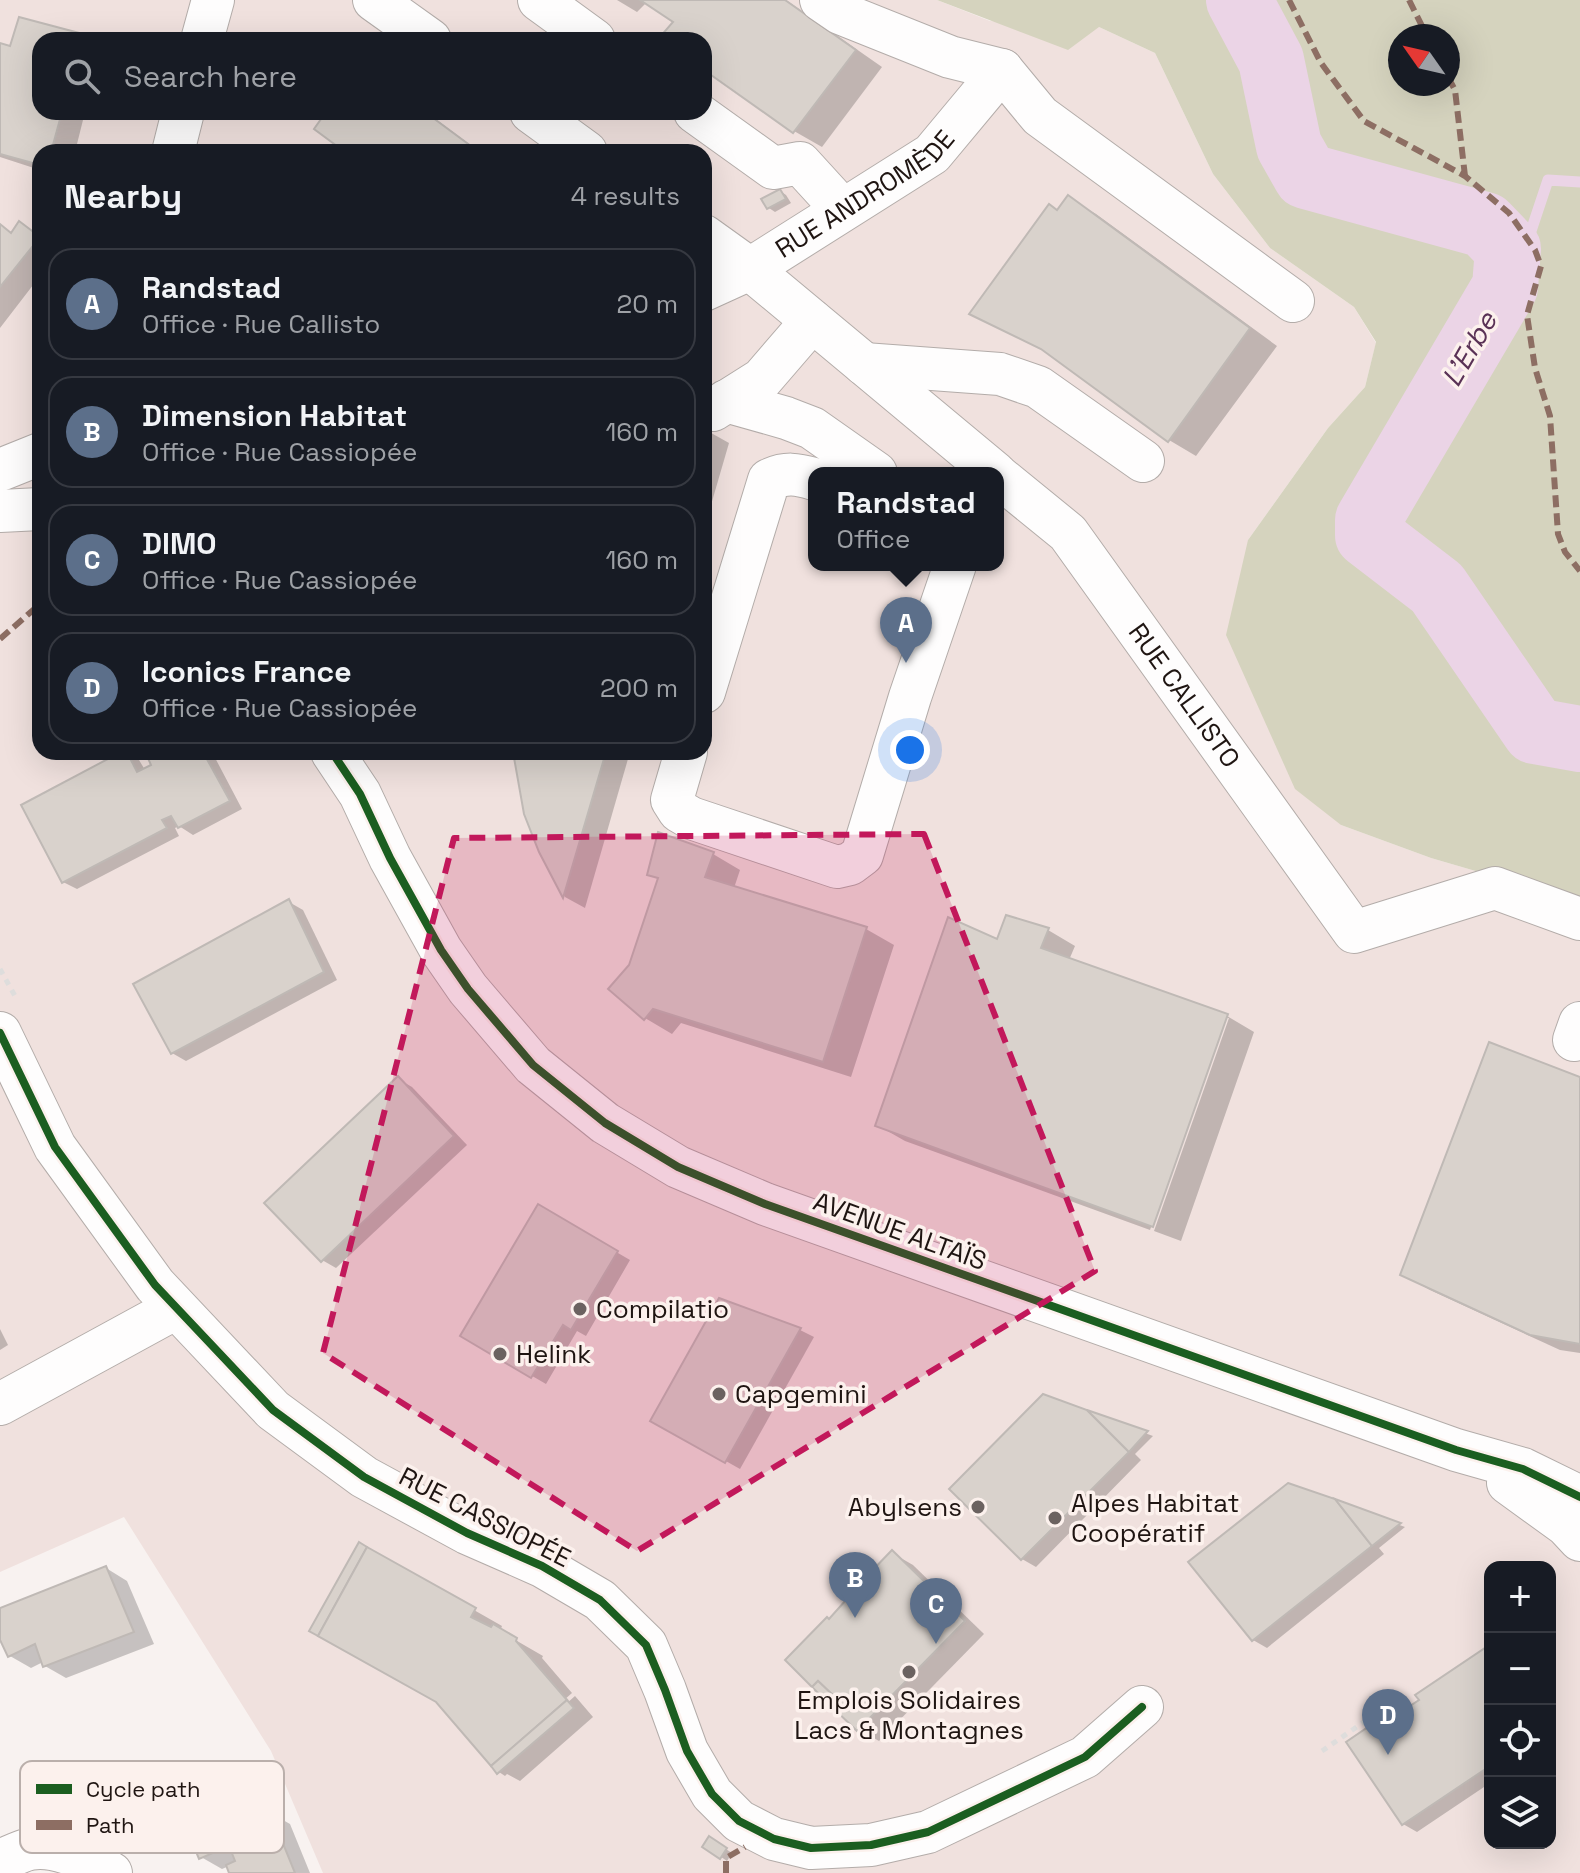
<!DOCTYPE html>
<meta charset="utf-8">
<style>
:root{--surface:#171b24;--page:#20242c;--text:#f1f3f6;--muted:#9ea1a6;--line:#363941;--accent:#ea580c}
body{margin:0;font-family:"Space Grotesk",sans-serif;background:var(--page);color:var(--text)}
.controls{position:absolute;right:24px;bottom:24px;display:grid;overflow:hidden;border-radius:16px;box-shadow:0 8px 32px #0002}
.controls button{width:72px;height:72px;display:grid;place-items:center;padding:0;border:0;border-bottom:2px solid var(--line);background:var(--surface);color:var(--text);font:40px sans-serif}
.compass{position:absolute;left:1388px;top:24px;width:72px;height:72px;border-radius:50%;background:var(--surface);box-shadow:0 8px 32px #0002;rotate:304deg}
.you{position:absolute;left:910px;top:750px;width:28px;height:28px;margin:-20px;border:6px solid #fff;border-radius:50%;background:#1a73e8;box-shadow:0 0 0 12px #1a73e833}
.badge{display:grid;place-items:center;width:52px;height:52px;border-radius:50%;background:var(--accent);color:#fff;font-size:26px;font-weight:700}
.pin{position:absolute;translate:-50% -66px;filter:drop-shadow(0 2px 4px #0008)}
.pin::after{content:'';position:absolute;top:42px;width:28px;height:24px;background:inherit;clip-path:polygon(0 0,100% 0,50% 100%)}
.popup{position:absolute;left:808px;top:467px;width:196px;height:104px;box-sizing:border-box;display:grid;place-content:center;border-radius:16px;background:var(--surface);filter:drop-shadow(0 2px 6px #0005);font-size:26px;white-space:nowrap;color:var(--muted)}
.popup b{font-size:30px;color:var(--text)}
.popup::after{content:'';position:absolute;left:50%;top:100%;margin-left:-16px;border:16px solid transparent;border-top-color:var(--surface)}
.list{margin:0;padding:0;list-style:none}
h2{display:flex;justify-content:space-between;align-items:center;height:104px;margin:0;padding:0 32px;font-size:34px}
h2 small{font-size:26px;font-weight:400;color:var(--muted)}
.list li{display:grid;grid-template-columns:52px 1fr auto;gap:24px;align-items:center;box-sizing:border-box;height:112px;margin:0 16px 16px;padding:0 16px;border:2px solid var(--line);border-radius:24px}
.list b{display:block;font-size:30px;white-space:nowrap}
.list p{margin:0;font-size:26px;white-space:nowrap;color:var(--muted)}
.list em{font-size:26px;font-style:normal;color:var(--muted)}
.icon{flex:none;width:44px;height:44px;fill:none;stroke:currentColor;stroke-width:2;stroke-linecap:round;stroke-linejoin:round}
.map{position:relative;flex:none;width:1580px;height:1873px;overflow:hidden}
.search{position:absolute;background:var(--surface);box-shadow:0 8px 32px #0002;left:32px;top:32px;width:680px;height:88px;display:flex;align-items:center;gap:20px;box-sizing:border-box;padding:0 28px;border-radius:24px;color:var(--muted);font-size:30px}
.panel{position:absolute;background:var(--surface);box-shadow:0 8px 32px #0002;left:32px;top:144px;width:680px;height:616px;border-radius:24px}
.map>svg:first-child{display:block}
</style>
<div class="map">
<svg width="1580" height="1873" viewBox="0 0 1580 1873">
<rect width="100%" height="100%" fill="#f8f2f0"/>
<path fill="#f0e1de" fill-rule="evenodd" d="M0,0H937L990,21L1099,27L1155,53L1213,174L1270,248L1354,307L1376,343L1365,387L1328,428L1248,540L1341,825L1431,858L1568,898H1580V1873H323L271,1751L124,1517L0,1572ZM40,40H704V112H40ZM40,152H704V752H40ZM814,473H998V565H814ZM1490,1567H1550V1843H1490Z"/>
<path fill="#d5d3be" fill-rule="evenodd" d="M937,0H1580V898H1568L1431,858L1341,825L1295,789L1226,635L1248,540L1328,428L1365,387L1376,342L1354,307L1270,248L1213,174L1155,53L1099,27L1068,50ZM1400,36H1448V84H1400Z"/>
<g fill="#0003">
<path d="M617,0H786L882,67L822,147L794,131L704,68V40H665L662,38L676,22L647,2L637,12Z"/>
<path d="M20,19L89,40H40V112H85L75,152H40V170L0,157V45L12,48Z"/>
<path d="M328,112H426L480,152H349Z"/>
<path d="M780,191L786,195L791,203L775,212L769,208Z"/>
<path d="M1068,198L1096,214L1277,346L1196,456L1169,440L1053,355L972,313Z"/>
<path d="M20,224L40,236V276L0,328V226L13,233Z"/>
<path d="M704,429L729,443L704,529Z"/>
<path d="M125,752L139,760L145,770L153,766L161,752H212L242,809L193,835L179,826L175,828L179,836L77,889L63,882Z"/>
<path d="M515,752H630L585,908L565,897L540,852Z"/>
<path d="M713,854L740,870L734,888L866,929L894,945L851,1077L681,1023L672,1034L645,1018L631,966L660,880L649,874Z"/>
<path d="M289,902L303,910L337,980L186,1061L172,1053Z"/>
<path d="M1048,930L1075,946L1069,960L1227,1016L1254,1032L1181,1241L1154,1231L1229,1018H1224L1150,1230L905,1141L877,1125L998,941Z"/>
<path d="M398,1079L412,1087L467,1145L336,1268L322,1260Z"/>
<path d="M1580,1079V1353L1560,1350L1430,1290L1402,1274Z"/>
<path d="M539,1207L630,1260L586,1336L577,1331L546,1384L463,1336Z"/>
<path d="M720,1300L800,1330L814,1337L740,1469L653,1420Z"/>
<path d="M0,1329L8,1345L0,1350Z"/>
<path d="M1043,1396L1153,1436L1135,1454L1141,1460L1036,1567L1022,1559L952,1489Z"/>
<path d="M1288,1485L1405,1527L1379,1548L1384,1554L1267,1648L1253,1640Z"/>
<path d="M360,1545L502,1626L500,1631L543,1656L542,1658L572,1693L498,1758V1764L575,1696L593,1717L520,1781L507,1774L505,1776L499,1772Z"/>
<path d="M892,1553L913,1565L984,1634L879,1741L858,1729L830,1621Z"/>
<path d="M106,1568L127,1581L154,1644L66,1678L45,1666L43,1662L31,1668L10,1656L0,1635V1610Z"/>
<path d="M1490,1647V1783L1417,1832L1403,1824L1396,1710L1402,1713L1422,1700L1418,1695Z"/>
<path d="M269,1812L290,1824L310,1873H232L229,1866L222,1869L201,1857L216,1816L234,1826Z"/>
<path d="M710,1839L732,1853L727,1861L705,1846Z"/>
</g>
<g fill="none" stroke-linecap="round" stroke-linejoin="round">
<path stroke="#ebd4e6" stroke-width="11" d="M1508,249L1529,237L1548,180L1580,182"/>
<path stroke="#ebd4e6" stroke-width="66" d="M1239,0L1271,60L1289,146L1306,176L1485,225L1508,249L1505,287L1368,520V535L1437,588L1535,731L1580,739"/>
</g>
<g fill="#d9d2cc" stroke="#bfb9b5" stroke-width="2">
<path d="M640,0H785L856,50L793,133L704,70V40L659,38L673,22Z"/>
<path d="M19,17L83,34L81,40H40V112H62L51,152H40V165L0,154V43L10,46Z"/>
<path d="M326,112H425L479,152H345L314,129Z"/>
<path d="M780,189L786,199L767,209L761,199Z"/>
<path d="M1068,195L1250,328L1168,442L1041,349L969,314L1049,204L1057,210Z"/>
<path d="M19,221L40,237L0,287V224L11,233Z"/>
<path d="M121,752H127L137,772L151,765L147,756L156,752H203L230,801L178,828L171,816L162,820L167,828L62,883L21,805Z"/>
<path d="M513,752H606L563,898L539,852L524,814Z"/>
<path d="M658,832L714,852L705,877L867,927L823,1062L653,1009L644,1020L608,989L629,965L658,878L647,875Z"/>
<path d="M289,899L324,972L171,1054L133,984Z"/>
<path d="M1006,915L1049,928L1041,948L1228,1014L1153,1227L875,1126L948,917L997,939Z"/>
<path d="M1489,1042L1580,1077V1344L1530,1335L1400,1275Z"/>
<path d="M398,1076L454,1136L321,1262L264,1203Z"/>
<path d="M538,1204L618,1251L571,1330L563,1325L531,1378L460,1336Z"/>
<path d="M719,1298L801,1328L725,1463L650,1421Z"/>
<path d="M1043,1394L1087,1410L1129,1452L1021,1560L949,1489Z"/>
<path d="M1087,1410L1148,1431L1129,1452Z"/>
<path d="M1288,1483L1335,1499L1372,1546L1252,1641L1188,1562Z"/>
<path d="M1335,1499L1401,1523L1372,1546Z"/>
<path d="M359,1542L367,1547L318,1636L309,1631Z"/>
<path d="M367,1547L476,1608L471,1617L491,1627L493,1624L517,1638L516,1641L567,1700L491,1766L436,1702L318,1636Z"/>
<path d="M892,1550L965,1621L857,1731L830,1705L836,1698L818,1681L812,1687L785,1660L827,1617L829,1619L846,1600L845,1599Z"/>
<path d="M106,1566L134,1632L43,1667L35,1644L8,1657L0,1640V1608Z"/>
<path d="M1485,1648L1490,1656V1766L1402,1825L1346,1742L1396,1708L1399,1713L1419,1700L1415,1695Z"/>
<path d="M818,1681L836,1698L830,1705L812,1687Z"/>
<path d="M567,1700L574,1708L497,1774L491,1766Z"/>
<path d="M269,1809L295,1873H229L226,1865L235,1861L229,1846L199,1859L186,1827L217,1814L223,1829Z"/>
<path d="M709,1836L727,1848L720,1859L702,1847Z"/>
</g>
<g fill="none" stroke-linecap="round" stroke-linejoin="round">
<defs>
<g id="minor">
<path d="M374,0L430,40"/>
<path d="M539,0L594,40"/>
<path d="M821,0L840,13L950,57L1002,70L1040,116L1293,301"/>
<path d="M202,40L213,0"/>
<path d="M531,112L586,152"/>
<path d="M695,112L773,168L800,163L842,209"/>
<path d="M173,152L183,112"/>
<path d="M704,236L750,269L995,473"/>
<path id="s1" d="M704,290L750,269L932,154L1002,70"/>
<path d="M864,364L1000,374L1038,387L1143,461"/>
<path d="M726,401L786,418L812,428L876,473"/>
<path d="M713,410L762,379L812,321"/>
<path d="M0,470L40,454"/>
<path id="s2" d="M998,476L1068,533L1354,932L1495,888L1580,919"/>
<path d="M0,511L40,509"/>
<path d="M704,692L769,480C786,472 797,474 814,479"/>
<path d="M332,752L360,794L390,858L441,950L468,989L533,1065L605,1123L678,1167L765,1204L1456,1450L1523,1469L1580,1497"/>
<path d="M686,752L672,800L679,811L691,818L837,867L850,864L862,855L910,697L955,565"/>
<path d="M0,1033L55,1147L155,1285L273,1410L364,1477L467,1533L542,1566L600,1600L646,1645L665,1690L687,1751L712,1794L739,1821L774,1839L811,1848L871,1845L928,1832L1085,1757L1142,1707"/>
<path d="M1574,1040L1580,1023"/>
<path d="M0,1404L176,1308"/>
<path d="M1508,1483L1566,1525L1580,1540"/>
<path d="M0,1861C10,1857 20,1851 30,1849C57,1844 88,1861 111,1873"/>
</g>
</defs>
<use href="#minor" stroke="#b3aca9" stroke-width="44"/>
<g stroke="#dedddc" stroke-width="5" stroke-dasharray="6 6" stroke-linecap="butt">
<path d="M0,969L15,996"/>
<path d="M1322,1751L1400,1697L1407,1708"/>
</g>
<use href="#minor" stroke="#fefdfd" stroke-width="42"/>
<g stroke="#8d6e63" stroke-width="6" stroke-dasharray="12 6" stroke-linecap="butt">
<path d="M1289,0L1321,63L1364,121L1465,176L1509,213L1535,250L1541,266L1527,315L1535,368L1550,416L1558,534L1565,552L1580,571"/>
<path d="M1409,0L1427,36"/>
<path d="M1448,77L1455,90L1465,176"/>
<path d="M0,639L40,604"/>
<path d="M726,1873V1858L745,1847"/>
</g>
<defs>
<g id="cycleway">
<path d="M332,752L360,794L390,858L441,950L468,989L533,1065L605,1123L678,1167L765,1204L1456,1450L1523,1469L1580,1497"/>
<path d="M0,1033L55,1147L155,1285L273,1410L364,1477L467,1533L542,1566L600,1600L646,1645L665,1690L687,1751L712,1794L739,1821L774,1839L811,1848L871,1845L928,1832L1085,1757L1142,1707"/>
</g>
</defs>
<use href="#cycleway" stroke="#fcf1ed" stroke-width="13"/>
<use href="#cycleway" stroke="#1b5e20" stroke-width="8"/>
</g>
<path fill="#c2185b" fill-opacity="0.2" stroke="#c2185b" stroke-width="6" stroke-dasharray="16 10" stroke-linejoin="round" d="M924,834L1095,1271L637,1551L323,1353L454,838Z"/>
<g fill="#6b6260" stroke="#fcf1ed" stroke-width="3">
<circle cx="580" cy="1309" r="8"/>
<circle cx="500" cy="1354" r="8"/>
<circle cx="719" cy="1394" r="8"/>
<circle cx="978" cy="1507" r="8"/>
<circle cx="1055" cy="1518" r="8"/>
<circle cx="909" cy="1672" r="8"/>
</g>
<g text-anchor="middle" stroke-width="7" stroke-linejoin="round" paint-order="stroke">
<g font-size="26" fill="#1f1512" stroke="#fcf1ed">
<text dy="9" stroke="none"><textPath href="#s1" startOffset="188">RUE ANDROMÈDE</textPath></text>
<text dy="9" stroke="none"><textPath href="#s2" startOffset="290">RUE CALLISTO</textPath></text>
<text transform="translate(900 1231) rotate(20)" y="9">AVENUE ALTAÏS</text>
<text transform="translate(485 1517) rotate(27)" y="9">RUE CASSIOPÉE</text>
</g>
<g font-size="26" fill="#1f1512" stroke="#fcf1ed" text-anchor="start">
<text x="596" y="1318">Compilatio</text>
<text x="516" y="1363">Helink</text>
<text x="735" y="1403">Capgemini</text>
<text x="1071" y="1512">Alpes Habitat<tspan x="1071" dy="30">Coopératif</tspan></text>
<text x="962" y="1516" text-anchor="end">Abylsens</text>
<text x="909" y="1709" text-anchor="middle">Emplois Solidaires<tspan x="909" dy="30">Lacs &amp; Montagnes</tspan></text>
</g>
<g font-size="28" font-style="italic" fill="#5a3256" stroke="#fcf1ed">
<text transform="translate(1469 349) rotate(-60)" y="10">L'Erbe</text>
</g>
</g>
<rect x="20" y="1761" width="264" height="92" rx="12" fill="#fcf1ed" stroke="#baafab" stroke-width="2"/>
<rect x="36" y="1784" width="36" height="10" fill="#1b5e20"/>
<rect x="36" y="1820" width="36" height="10" fill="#8d6e63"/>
<g font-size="22" fill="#1f1512">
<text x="86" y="1797">Cycle path</text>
<text x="86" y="1833">Path</text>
</g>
</svg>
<div class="controls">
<button>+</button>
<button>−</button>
<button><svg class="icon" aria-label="locate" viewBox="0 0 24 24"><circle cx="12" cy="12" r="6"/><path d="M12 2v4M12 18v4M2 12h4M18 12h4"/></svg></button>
<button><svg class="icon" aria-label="layers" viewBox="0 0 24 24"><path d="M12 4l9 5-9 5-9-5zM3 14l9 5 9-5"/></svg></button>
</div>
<svg class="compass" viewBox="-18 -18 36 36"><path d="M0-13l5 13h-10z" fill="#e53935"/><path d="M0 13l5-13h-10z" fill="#9ea1a6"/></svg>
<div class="you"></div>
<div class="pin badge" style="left:906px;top:663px;background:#5c6f8a">A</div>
<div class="popup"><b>Randstad</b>Office</div>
<div class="pin badge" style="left:855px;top:1618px;background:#5c6f8a">B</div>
<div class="pin badge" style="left:936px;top:1644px;background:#5c6f8a">C</div>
<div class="pin badge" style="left:1388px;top:1755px;background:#5c6f8a">D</div>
<div class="search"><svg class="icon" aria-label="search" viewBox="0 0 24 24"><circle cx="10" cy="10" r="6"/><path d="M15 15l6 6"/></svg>Search here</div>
<section class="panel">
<h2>Nearby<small>4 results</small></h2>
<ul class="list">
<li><span class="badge" style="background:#5c6f8a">A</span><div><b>Randstad</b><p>Office · Rue Callisto</p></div><em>20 m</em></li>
<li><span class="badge" style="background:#5c6f8a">B</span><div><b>Dimension Habitat</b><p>Office · Rue Cassiopée</p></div><em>160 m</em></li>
<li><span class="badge" style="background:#5c6f8a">C</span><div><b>DIMO</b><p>Office · Rue Cassiopée</p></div><em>160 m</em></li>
<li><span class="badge" style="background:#5c6f8a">D</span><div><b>Iconics France</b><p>Office · Rue Cassiopée</p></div><em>200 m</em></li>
</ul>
</section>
</div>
